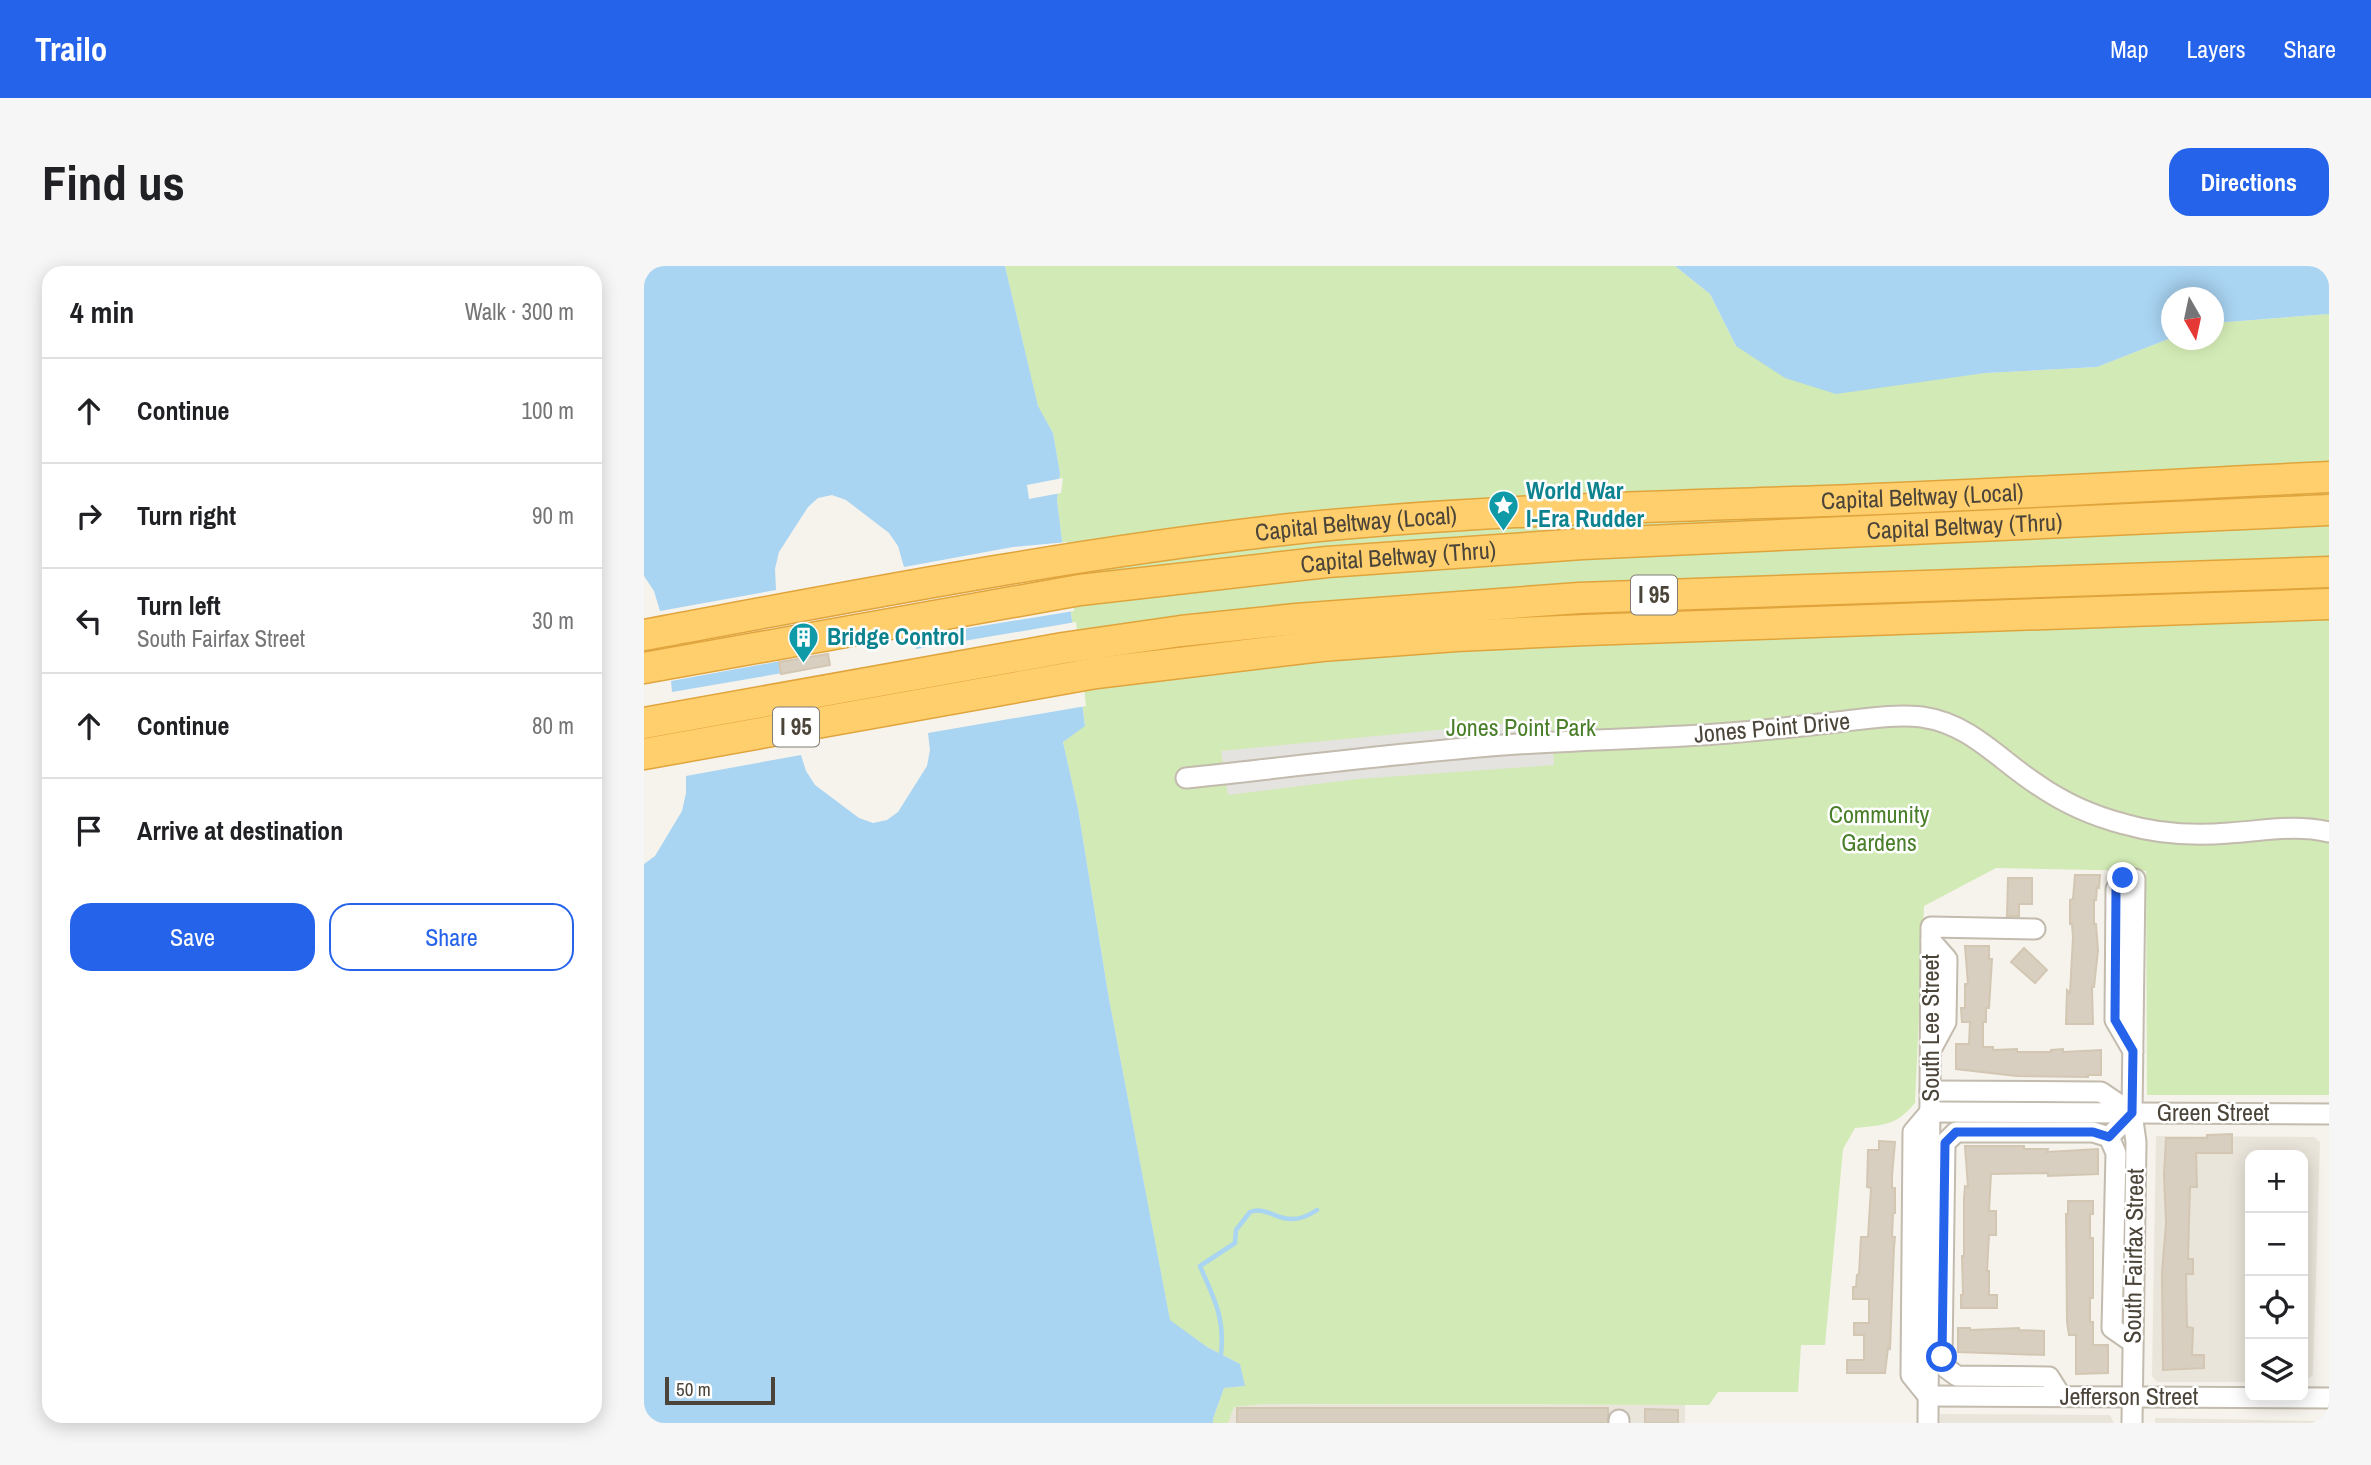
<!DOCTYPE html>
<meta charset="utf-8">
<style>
:root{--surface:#fff;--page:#f6f6f6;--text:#202124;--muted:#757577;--line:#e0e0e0;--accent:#2563eb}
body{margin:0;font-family:"Archivo Narrow",sans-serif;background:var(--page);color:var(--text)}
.controls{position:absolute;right:21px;bottom:21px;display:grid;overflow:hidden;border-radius:14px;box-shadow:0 4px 18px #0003}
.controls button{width:63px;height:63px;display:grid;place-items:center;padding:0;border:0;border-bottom:2px solid var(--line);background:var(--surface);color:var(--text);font:35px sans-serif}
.compass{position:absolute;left:1517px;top:21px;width:63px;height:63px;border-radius:50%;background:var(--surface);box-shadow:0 4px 18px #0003;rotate:171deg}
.scale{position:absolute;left:21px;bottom:18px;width:110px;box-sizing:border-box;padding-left:7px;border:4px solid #4b4439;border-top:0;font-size:19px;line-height:24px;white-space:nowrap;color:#4b4439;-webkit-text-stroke:5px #fff;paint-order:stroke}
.stop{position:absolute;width:21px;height:21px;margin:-16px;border:5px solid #2563eb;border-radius:50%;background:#fff}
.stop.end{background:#2563eb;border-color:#fff;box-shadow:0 2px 7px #0008}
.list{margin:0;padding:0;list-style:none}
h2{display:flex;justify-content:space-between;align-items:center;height:91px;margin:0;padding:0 28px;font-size:30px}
h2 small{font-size:23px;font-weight:400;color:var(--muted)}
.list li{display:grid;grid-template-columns:46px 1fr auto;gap:21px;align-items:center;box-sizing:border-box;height:105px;padding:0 28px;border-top:2px solid var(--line)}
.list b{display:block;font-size:26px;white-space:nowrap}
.list p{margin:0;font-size:23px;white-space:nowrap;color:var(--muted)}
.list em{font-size:23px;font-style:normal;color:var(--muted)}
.actions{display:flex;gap:14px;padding:21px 28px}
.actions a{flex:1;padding:16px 0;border:2px solid var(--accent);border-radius:21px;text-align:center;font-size:24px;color:var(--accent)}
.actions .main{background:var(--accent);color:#fff}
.icon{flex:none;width:38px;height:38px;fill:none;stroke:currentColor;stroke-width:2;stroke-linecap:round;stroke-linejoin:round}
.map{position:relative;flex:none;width:1685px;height:1157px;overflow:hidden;border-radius:21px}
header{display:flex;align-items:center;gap:42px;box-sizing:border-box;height:98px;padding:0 35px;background:var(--accent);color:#fff}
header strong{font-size:33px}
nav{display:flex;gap:38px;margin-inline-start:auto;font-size:24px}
.intro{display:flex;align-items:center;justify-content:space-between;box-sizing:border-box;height:168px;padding:0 42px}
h1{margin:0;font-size:49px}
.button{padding:18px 32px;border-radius:21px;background:var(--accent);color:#fff;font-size:24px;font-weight:700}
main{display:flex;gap:42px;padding:0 42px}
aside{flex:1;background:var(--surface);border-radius:21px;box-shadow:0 4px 18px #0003}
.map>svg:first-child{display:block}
</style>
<header>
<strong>Trailo</strong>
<nav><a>Map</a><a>Layers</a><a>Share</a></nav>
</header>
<div class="intro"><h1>Find us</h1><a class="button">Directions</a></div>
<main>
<aside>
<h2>4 min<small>Walk · 300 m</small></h2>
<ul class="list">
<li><svg class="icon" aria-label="ahead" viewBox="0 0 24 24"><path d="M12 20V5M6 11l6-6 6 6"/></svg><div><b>Continue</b></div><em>100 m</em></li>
<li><svg class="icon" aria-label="right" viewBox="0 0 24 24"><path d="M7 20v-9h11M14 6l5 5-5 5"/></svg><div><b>Turn right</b></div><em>90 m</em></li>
<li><svg class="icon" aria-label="left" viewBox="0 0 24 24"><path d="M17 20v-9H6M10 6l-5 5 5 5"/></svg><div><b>Turn left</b><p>South Fairfax Street</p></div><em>30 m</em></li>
<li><svg class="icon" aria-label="ahead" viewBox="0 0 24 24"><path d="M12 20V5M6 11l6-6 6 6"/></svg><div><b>Continue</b></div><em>80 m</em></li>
<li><svg class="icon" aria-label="arrive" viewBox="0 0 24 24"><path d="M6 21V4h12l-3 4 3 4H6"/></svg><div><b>Arrive at destination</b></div></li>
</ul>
<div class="actions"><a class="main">Save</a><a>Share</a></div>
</aside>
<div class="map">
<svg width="1685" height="1157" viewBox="0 0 1685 1157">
<rect width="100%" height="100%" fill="#f6f3ec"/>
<g fill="#eae5da">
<path d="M1512,870L1670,871L1676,876L1669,1109L1660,1116L1659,889H1606V1116H1513L1508,1110Z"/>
<path d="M620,1138L832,1139H1041V1157H584L590,1141Z"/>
<path d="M1296,1148L1466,1149L1470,1157H1296Z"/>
<path d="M1511,1152L1671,1155V1157H1511Z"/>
</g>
<path fill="#d2eab5" d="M361,0H1031L1066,28L1092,80L1341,107L1453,101L1527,72L1570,74V57L1685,48V829H1503L1502,605L1352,602L1280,640L1271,837C1252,860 1239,859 1211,862L1199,883L1181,1079H1157L1154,1126H1074L1065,1139H1041L620,1138L590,1141L584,1157H569V1153L580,1122L600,1120L596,1098L563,1081L526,1055L465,733L434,543L419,476L441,459L413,234L416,207L409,167L394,141Z"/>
<path fill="#e5e3e0" d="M907,453L910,499L714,513L584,529L577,485Z"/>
<g fill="#a9d4f2">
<path d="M0,0H361L394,140L409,167L416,207L413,234L441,460L419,476L434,543L465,733L526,1054L563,1081L596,1098L601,1120L580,1122L569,1153V1157H0Z"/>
<path d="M1031,0H1685V48L1570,57V32H1528L1527,72L1453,101L1341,107L1192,128L1141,112L1092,80L1066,28Z"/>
</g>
<g fill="#f6f3ec" fill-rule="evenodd">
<path d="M419,212L417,227L385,233L383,219Z"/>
<path d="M188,229L202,234L245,267L254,280L260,301L369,281L423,276L430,345L270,371L272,383L432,356L442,440L284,467L286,484L283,500L254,546L243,554L229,557L215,552L171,519L162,505L157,489L42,510V527L38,545L11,590L0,598V310L10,325L16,345L132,324L131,303L135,286L164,241L174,232ZM142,394L144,406L28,426L27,415Z"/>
</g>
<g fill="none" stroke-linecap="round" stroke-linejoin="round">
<path stroke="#a9d4f2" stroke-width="4.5" d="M577,1088C581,1051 570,1033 556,1000L591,977L592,964L606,946C628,938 639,967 673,944"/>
</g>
<g fill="#d8cfc1" stroke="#d3c7b4" stroke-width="2">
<path d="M184,388L186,399L137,408L135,396Z"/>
<path d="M1431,609H1456L1455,622L1453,621L1452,634H1450V658H1452L1454,684L1450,721H1448L1449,758H1422L1423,724L1426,727L1429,671L1428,658H1426V634L1429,633Z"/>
<path d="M1364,612H1388V638H1375V650H1363Z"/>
<path d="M1321,680H1345V693H1348L1345,742H1342V756H1339V781H1349V784L1373,783V786H1407V784L1419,783V786L1457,784V809H1444V811L1373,810L1312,803V778H1325L1326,756H1318L1317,742H1321V718H1324Z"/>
<path d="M1380,682L1403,704L1391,717L1367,696Z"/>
<path d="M1588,868V887H1552L1553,921H1546L1544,993H1549V1008H1542L1543,1061L1549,1062L1548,1089H1560V1102L1519,1104L1518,1007L1522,957L1520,909L1522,872H1563V869Z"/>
<path d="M1235,875L1251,876L1248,910V922H1251V947H1249L1248,971H1251L1250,981L1246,1083L1244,1082L1241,1107H1203V1094H1220V1069H1210V1057H1225V1033H1209V1021H1212L1213,1009L1215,1008L1217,971H1224L1227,922L1223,921L1224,884H1235Z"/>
<path d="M1321,880H1380V883H1404L1403,886L1454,883V908L1404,910V907L1347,908L1345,945H1352V969H1345L1343,1005H1345V1029H1353V1042H1317V1029H1319L1318,990H1320V933L1321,920L1324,921Z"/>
<path d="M1424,935H1449V948H1446V972H1449V1032H1446V1056H1449V1079H1464V1107L1432,1108V1069H1425L1423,1056L1422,948H1424Z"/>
<path d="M1314,1062H1326V1064L1375,1062V1064L1400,1065V1089L1314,1086Z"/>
<path d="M593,1142H964V1151L963,1157H593Z"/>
<path d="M1001,1143L1034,1144V1157H1001Z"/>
</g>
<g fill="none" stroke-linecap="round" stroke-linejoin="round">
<defs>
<g id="minor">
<path d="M542,512C648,501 753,487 859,479C930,474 1001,473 1072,468C1116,465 1159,460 1202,455C1227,452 1253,448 1278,451C1327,458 1355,494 1394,519C1420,537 1449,550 1480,558C1514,568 1550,570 1585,567C1619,565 1651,558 1685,566"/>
<path d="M1287,675L1303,693L1302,756L1289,780"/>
<path d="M1286,825L1457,826L1488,847L1465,871"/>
<path d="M1286,846L1685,848"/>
<path d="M1284,1130L1685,1132"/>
<path d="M1284,1130L1267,1109L1269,866L1286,846"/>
<path d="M1417,1130L1405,1111L1313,1110L1302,1102L1298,1091L1301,877L1312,866H1449L1465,871L1472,887L1468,1062L1488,1076"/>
<path d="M975,1154V1157"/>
<path d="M1284,1157L1287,661L1391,663"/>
<path d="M1488,1157L1492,876L1488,847L1491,613H1479L1472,623L1471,754L1489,785"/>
</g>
<g id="highway">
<path id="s1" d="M0,369C215,329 430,287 647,263C825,244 1005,241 1183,235C1350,229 1518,219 1685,211"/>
<path id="s2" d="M0,402L436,324L683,296L938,278L1685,244"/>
<path d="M0,457L419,382L537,365L652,353L935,332L1685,306"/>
<path d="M0,488L452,407L677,380L812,370L941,364L1685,338"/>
</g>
</defs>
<use href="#minor" stroke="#c2bbae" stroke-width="23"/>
<use href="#highway" stroke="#e0a43c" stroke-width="33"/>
<use href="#minor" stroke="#fff" stroke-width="19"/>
<use href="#highway" stroke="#ffcf6e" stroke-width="30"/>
</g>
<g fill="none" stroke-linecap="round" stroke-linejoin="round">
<path stroke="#2563eb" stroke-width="9" d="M1298,1091L1301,877L1312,866H1449L1465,871L1488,847L1489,785L1471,754L1472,623L1479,612"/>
</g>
<defs>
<symbol id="sight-pin" viewBox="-11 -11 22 30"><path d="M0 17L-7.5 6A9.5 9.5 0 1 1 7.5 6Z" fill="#0f9aa8" stroke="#fff"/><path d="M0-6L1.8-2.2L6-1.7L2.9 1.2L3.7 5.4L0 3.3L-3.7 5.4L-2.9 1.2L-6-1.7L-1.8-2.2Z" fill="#fff"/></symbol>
<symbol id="building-pin" viewBox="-11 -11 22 30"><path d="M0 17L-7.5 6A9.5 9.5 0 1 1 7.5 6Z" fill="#0f9aa8" stroke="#fff"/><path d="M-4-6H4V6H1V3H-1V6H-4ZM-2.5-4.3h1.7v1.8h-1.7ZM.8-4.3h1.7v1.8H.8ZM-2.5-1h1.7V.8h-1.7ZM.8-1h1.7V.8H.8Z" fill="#fff"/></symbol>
</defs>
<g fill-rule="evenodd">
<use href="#sight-pin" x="842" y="222" width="35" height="47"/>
<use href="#building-pin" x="142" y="354" width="35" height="47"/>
</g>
<g text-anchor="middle" stroke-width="5" stroke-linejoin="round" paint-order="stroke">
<g fill="#fff" stroke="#817c74" stroke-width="2">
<rect x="987" y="309.5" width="46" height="39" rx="5"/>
<rect x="129" y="441.5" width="46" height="39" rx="5"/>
</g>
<g font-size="23" font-weight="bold" fill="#4b4439">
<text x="1010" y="337">I 95</text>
<text x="152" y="469">I 95</text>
</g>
<g font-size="24" font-weight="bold" fill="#0d838f" stroke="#fff" text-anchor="start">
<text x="882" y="233">World War<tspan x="882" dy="28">I-Era Rudder</tspan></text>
<text x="183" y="379">Bridge Control</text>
</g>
<g font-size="24" fill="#4b4439" stroke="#fff">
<text dy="8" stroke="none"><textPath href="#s1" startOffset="1288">Capital Beltway (Local)</textPath></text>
<text dy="8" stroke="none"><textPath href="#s1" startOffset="721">Capital Beltway (Local)</textPath></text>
<text dy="8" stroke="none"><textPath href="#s2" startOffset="1330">Capital Beltway (Thru)</textPath></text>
<text dy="8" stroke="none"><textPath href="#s2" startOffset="763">Capital Beltway (Thru)</textPath></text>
<text transform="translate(1128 462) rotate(-5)" y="8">Jones Point Drive</text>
<text transform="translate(1287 762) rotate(-90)" y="8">South Lee Street</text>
<text x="1569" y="855">Green Street</text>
<text transform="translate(1490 990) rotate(-89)" y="8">South Fairfax Street</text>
<text x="1485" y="1139">Jefferson Street</text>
</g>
<g font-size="24" fill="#4a7f2a" stroke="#fff">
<text x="877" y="470">Jones Point Park</text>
<text x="1235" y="557">Community<tspan x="1235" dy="28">Gardens</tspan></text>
</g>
</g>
</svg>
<div class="controls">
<button>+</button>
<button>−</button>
<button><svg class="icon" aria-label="locate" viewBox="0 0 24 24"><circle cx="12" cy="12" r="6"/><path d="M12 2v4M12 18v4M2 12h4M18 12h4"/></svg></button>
<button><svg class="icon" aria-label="layers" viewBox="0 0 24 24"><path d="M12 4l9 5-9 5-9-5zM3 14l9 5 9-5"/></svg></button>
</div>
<svg class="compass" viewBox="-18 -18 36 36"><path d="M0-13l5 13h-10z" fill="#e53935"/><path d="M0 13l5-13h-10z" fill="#757577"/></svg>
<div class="scale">50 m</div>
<div class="stop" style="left:1298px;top:1091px"></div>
<div class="stop end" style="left:1479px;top:612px"></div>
</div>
</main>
